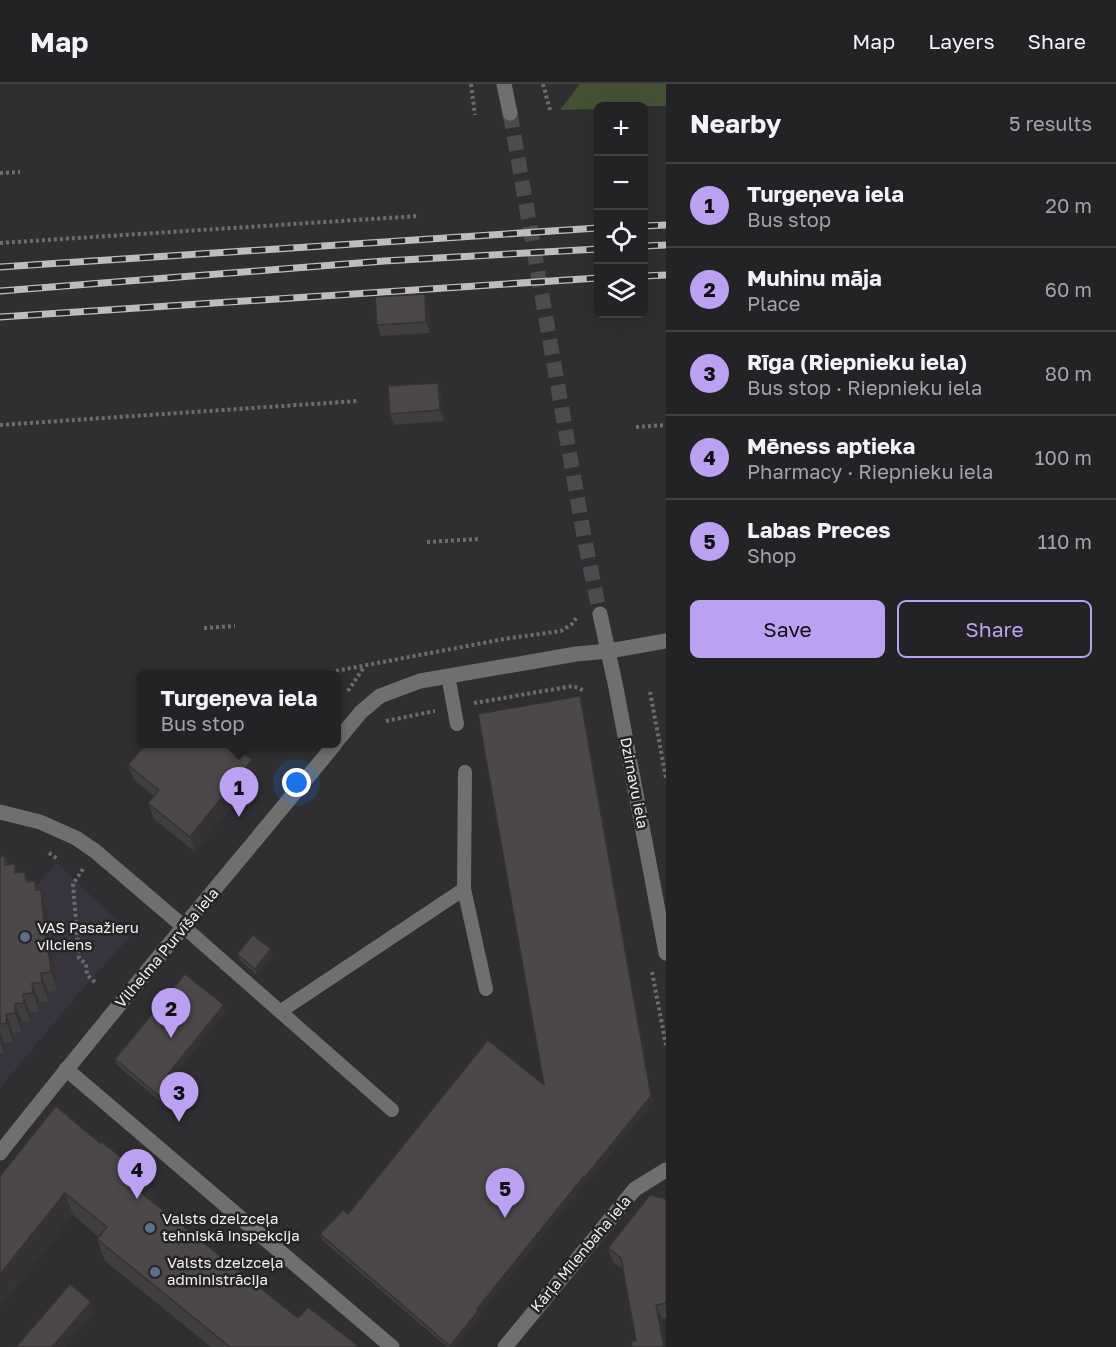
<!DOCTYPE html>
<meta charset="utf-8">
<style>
:root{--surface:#232225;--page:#2b2a2d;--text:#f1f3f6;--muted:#a3a4a7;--line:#403f42;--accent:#bca0f2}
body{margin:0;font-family:"Golos Text",sans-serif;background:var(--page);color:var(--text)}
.controls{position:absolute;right:18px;top:18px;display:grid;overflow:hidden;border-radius:9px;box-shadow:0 6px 24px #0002}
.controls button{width:54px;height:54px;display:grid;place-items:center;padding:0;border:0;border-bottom:2px solid var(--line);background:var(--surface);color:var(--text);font:30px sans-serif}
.you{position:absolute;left:297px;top:699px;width:21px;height:21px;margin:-15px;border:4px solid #fff;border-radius:50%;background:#1a73e8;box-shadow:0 0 0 9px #1a73e833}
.badge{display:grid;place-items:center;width:39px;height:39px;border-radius:50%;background:var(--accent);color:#111;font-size:20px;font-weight:700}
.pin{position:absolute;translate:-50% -50px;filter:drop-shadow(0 2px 3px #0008)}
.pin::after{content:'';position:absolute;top:32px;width:21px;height:18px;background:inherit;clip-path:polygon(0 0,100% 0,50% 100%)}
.popup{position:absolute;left:137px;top:586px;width:204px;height:78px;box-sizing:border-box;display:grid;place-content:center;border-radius:9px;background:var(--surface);filter:drop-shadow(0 2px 4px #0005);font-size:20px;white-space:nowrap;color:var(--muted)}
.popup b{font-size:22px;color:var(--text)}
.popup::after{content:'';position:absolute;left:50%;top:100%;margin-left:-12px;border:12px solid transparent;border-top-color:var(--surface)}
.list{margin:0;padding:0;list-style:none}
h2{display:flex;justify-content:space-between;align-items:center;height:78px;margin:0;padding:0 24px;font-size:26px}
h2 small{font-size:20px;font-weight:400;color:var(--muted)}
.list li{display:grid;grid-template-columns:39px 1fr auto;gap:18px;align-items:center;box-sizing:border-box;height:84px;padding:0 24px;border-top:2px solid var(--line)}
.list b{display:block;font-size:22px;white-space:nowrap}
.list p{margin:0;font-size:20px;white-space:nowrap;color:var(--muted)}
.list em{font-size:20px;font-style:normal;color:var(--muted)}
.actions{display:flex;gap:12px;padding:18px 24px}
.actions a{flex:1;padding:14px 0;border:2px solid var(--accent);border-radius:9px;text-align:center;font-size:21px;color:var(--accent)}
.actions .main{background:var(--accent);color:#111}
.icon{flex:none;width:33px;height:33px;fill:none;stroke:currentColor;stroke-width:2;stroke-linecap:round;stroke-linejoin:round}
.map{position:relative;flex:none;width:666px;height:1263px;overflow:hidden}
header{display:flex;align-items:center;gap:36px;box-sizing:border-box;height:84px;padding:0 30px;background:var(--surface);border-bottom:2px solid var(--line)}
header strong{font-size:28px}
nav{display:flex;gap:33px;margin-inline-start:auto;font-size:21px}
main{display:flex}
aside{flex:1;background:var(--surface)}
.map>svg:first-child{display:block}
</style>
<header>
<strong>Map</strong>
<nav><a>Map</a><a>Layers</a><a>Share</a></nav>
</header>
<main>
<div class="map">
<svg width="666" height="1263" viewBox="0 0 666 1263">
<rect width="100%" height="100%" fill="#2f2e31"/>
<path fill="#38343d" d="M56,779L132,850L80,908L0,1004V790L32,807Z"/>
<path fill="#445134" d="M580,0H666V22H598V25L560,26Z"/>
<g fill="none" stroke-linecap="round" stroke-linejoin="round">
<path stroke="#4c4b4e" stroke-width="15" stroke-dasharray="15 8" stroke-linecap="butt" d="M510,29L585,458L600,530"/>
<g stroke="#6c6b6d" stroke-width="4" stroke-dasharray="3 3" stroke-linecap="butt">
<path d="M471,0L475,31"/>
<path d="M543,0L550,26"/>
<path d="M0,89L20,88"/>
<path d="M0,159L418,132"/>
<path d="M0,341L357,317"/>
<path d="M636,343L666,341"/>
<path d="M427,458L478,455"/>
<path d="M204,544L235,542"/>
<path d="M330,588L504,555L561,547L572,540L577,533"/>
<path d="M348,607L364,583"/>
<path d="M650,608L666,694"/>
<path d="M474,619L573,602L583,606"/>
<path d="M386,637L435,627"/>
<path d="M49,769L59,776"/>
<path d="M83,785L73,800L79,874L86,880L87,891L96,899"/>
<path d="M652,888L666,961"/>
</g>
<g stroke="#706f6e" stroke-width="14">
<path d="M448,592L457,640"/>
<path d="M465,688L464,805L486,905"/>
<path d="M184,843L392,1026"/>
<path d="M281,927L464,805"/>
</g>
<g stroke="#706f6e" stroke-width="15">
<path d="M609,567L666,557"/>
<path d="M0,728L40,738L76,754L95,767L184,843"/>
<path d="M66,985L392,1263"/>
</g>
<g stroke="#706f6e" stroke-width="15">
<path d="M504,0L510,29"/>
<path d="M600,530L616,604L666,869"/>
<path d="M336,658L361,628L380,612L420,597L576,570L609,567"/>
<path d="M0,1069C109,930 223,796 335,660"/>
<path d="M505,1263L635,1105L666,1086"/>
</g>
<defs>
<g id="rail">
<path d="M644,142L666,141"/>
<path d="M644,162L666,161"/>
<path d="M0,183L598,144"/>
<path d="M644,192L666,191"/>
<path d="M0,207L384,177L598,165"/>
<path d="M0,233L598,194"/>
</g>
</defs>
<use href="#rail" stroke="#bdbcbe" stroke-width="7"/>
<use href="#rail" stroke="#252427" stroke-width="4.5" stroke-dasharray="14" stroke-linecap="butt"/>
</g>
<g fill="#413e40">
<path d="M429,221L430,249L381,252L377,241Z"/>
<path d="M442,310L444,337L394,341L390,330Z"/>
<path d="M582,618L653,1018L587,1099L586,1098L480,1229L481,1231L455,1263H447L322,1156L320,1150L348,1130L544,1001Z"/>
<path d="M128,681L258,691L195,768L154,735L148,719L154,712L134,696Z"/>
<path d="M0,772H5L8,781L18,789L25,788L29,798L39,806H41L47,825L52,872L55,881L57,907L48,908L49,918H39L40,928L30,929L31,938H22V948L13,949V958L4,959V969H0Z"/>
<path d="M271,865L273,871L257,891L240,876L237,870Z"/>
<path d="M224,921L226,927L172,993L187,1006L189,1012L174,1029L117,981L115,975Z"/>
<path d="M100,1059L149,1096L157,1118L155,1120L298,1234L357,1261V1263H211L105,1177L97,1155L99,1153L73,1131L0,1223V1092Z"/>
<path d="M666,1115V1234L662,1235L636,1257L623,1186L613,1178L608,1164Z"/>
</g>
<g fill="#353234">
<path d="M425,210L429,221L430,249L426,238Z"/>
<path d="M438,299L442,310L444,337L440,326Z"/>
<path d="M580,612L582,618L653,1018L587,1099L585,1093Z"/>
<path d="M252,676L258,691L195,768L190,753Z"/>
<path d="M35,797L41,813V806L47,825L52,872L55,881L57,907L51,888Z"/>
<path d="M271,865L273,871L257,891L255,885Z"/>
<path d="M41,889L48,908L49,918L42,899Z"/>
<path d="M32,899L39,918L40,928L33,909Z"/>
<path d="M23,910L30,929L31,938L24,919Z"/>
<path d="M15,920L22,938V948L15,929Z"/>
<path d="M224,921L226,927L170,995L168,990Z"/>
<path d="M6,930L13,949V958L7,939Z"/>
<path d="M0,948L4,959V969L0,956Z"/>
<path d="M187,1006L189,1012L174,1029L172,1023Z"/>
<path d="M584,1092L586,1098L480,1229L481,1231L455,1263H450V1262L477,1225Z"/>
<path d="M149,1096L157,1118L148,1129L139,1107Z"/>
<path d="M65,1109L73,1131L0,1223V1190Z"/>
<path d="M91,1218L95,1229L66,1263H52Z"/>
<path d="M656,1221L662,1235L666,1263H664Z"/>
</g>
<g fill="#4c484a" stroke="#353234" stroke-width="1.5">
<path d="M425,210L426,238L377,241L375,213Z"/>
<path d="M438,299L440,326L390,330L388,302Z"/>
<path d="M580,612L651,1012L585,1093L584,1092L477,1225L479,1226L450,1262L320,1150L343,1126L348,1130L488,956L544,1001L478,630Z"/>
<path d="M146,660H233L252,676L190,753L148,719L159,706L128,681Z"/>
<path d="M0,772H5V781L15,780V789L25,788L26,798L35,797L36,806H41L46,862H48L51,888L41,889L42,899H32L33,909L23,910L24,919L15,920V929L6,930L7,939L0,940Z"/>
<path d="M253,851L271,865L255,885L237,870Z"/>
<path d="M185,890L224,921L168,990L187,1006L172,1023L115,975Z"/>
<path d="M56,1022L100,1059L102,1058L149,1096L139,1107L298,1234L308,1223L357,1261L355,1263H230L97,1155L107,1143L65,1109L0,1190V1092Z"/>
<path d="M650,1111L666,1115V1219L656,1221L664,1263H632L631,1257H636L621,1174L608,1164Z"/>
<path d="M70,1200L91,1218L52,1263H16Z"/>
</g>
<g fill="#5c6f8a" stroke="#252427" stroke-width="2">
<circle cx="25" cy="853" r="6"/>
<circle cx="150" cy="1144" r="6"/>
<circle cx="155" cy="1188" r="6"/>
</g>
<g text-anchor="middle" stroke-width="5" stroke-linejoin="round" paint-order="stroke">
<g font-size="15" fill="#f2f2f3" stroke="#252427">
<text transform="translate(634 699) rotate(79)" y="5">Dzirnavu iela</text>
<text transform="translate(167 864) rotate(-50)" y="5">Vilhelma Purvīša iela</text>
<text transform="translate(581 1170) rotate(-50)" y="5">Kārļa Mīlenbaha iela</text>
</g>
<g font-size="15" fill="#f2f2f3" stroke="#252427" text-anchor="start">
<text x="37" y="849">VAS Pasažieru<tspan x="37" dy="17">vilciens</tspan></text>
<text x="162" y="1140">Valsts dzelzceļa<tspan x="162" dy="17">tehniskā inspekcija</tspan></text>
<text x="167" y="1184">Valsts dzelzceļa<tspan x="167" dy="17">administrācija</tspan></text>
</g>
</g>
</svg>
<div class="controls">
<button>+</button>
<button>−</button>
<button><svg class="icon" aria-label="locate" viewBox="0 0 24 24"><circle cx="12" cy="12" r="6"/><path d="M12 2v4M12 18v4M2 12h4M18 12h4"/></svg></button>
<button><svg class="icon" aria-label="layers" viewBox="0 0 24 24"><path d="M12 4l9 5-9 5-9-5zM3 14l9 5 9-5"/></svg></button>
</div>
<div class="you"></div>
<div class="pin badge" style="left:239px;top:733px">1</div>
<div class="popup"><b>Turgeņeva iela</b>Bus stop</div>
<div class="pin badge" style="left:171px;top:954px">2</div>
<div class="pin badge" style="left:179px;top:1038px">3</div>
<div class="pin badge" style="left:137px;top:1115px">4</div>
<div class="pin badge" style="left:505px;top:1134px">5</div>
</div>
<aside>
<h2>Nearby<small>5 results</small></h2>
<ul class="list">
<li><span class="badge">1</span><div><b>Turgeņeva iela</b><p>Bus stop</p></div><em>20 m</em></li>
<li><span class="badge">2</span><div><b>Muhinu māja</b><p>Place</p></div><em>60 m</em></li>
<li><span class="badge">3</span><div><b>Rīga (Riepnieku iela)</b><p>Bus stop · Riepnieku iela</p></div><em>80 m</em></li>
<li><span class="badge">4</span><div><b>Mēness aptieka</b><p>Pharmacy · Riepnieku iela</p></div><em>100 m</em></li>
<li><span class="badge">5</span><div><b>Labas Preces</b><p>Shop</p></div><em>110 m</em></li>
</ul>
<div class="actions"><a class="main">Save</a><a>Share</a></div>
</aside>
</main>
